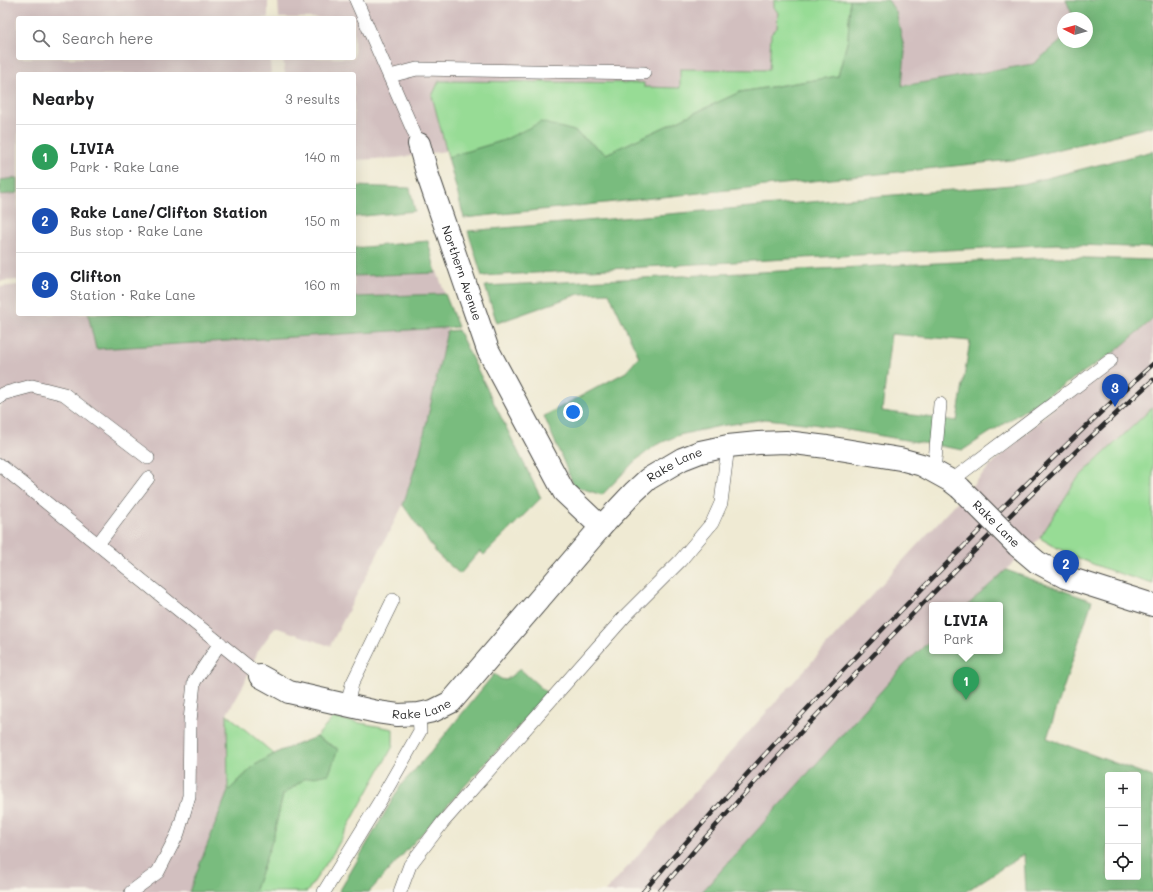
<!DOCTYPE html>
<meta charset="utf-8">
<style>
:root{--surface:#fff;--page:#f2f2f2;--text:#202124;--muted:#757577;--line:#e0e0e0;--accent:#1a73e8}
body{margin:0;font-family:Mali,sans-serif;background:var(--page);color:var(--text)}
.controls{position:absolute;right:12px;bottom:12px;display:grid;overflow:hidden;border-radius:4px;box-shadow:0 4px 16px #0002}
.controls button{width:36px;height:36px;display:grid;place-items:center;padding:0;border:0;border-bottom:1px solid var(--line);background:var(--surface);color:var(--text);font:20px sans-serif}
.compass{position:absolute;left:1057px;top:12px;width:36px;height:36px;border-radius:50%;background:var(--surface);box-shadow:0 4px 16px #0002;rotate:276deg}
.you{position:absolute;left:573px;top:412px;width:14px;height:14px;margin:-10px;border:3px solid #fff;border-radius:50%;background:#1a73e8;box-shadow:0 0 0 6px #1a73e833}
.badge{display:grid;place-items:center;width:26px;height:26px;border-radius:50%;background:var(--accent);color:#fff;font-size:13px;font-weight:700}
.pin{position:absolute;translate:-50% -33px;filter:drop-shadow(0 1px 2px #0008)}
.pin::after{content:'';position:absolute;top:21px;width:14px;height:12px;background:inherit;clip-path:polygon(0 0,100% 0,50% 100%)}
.popup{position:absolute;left:929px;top:602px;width:74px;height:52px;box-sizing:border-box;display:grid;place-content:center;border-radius:4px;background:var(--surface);filter:drop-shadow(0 1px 3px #0005);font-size:13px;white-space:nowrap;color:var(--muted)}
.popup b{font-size:15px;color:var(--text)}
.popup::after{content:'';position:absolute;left:50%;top:100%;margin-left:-8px;border:8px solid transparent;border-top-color:var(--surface)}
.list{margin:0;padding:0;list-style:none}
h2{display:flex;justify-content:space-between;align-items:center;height:52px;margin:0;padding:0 16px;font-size:17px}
h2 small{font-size:13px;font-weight:400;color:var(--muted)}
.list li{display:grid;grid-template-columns:26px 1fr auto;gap:12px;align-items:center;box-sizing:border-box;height:64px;padding:0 16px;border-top:1px solid var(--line)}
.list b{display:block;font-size:15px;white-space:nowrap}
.list p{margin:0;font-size:13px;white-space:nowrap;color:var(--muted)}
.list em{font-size:13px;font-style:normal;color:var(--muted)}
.icon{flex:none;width:22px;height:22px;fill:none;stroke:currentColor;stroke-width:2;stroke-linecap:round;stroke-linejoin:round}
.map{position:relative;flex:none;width:1153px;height:892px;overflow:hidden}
.search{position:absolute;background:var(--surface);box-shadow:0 4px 16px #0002;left:16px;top:16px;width:340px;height:44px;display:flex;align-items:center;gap:10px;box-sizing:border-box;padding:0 14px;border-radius:4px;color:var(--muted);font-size:15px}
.panel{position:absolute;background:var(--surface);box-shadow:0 4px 16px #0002;left:16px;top:72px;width:340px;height:244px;border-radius:4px}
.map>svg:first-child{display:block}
</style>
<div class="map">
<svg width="1153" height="892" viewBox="0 0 1153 892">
<rect width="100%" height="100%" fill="#f7f3e8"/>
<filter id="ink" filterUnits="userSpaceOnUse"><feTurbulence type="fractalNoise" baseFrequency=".025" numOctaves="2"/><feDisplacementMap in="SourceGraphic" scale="8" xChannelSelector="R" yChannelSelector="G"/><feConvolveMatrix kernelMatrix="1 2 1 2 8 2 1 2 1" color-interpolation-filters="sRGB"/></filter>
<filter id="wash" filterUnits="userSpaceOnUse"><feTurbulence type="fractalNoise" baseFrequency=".012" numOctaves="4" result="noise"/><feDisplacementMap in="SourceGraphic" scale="16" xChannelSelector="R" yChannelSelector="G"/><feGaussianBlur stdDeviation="0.9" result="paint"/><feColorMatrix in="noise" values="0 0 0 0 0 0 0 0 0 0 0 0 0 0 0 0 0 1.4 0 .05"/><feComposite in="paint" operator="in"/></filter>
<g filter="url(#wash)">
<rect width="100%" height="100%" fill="#efead3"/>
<g fill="#d2bfbf" fill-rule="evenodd">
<path d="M0,0H268V18H18V58H270L271,74H18V280L0,281Z"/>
<path d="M278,0H1153V37L1033,64L902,86L397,158L354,160V74H285L283,58H354V18H279ZM1063,18H1087V42H1063Z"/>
<path d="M433,260L445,294L447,331L420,452L403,505L330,646L275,627L258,651L244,684L227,714L228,791L189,892H0V287L18,285V314H354V264Z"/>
<path d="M1153,314V407L1076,480L1040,538L968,605H932V639L702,892H605L906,557L992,464L1116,351Z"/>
</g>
<g fill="#97dc95" stroke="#618460">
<path d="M774,0H850L848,39L838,76L740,92L606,154L574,131L541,123L502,141L448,157L432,96L439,81L644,83V87L680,88V69L769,70L771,34L777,28L778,13L774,7Z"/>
<path d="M1153,407V584C1113,572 1075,560 1040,538L1076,480Z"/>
<path d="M227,714L274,754L255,765L228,791Z"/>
<path d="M333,718L393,729V746L334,852L307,892H254L273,838L283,795L304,779L338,749L316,737Z"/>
</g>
<g fill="#79bc7e" stroke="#527454" fill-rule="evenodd">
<path d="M850,0H888L896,12L905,52L902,86L1033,64L1061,41L1063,35V42H1087V18H1071L1072,14L1066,0H1153V126L1020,159L464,218L448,157L502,141L541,122L574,131L606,154L740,92L838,76L848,39Z"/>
<path d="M1153,151V248L1056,244L482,276L468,231L1023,184Z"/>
<path d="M18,178V193L0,195V180Z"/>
<path d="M354,186L410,188L415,211L354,217Z"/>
<path d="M428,241L436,273L354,276V248Z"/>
<path d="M1055,257L1153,260V319L1116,351L963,450L813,424L766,419L720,426L679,435L656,445L635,461L602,495L574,486L544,416L626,372L639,357L609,293L579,294L497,323L485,286ZM891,334L970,341L957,421L882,411Z"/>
<path d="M445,294L458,327L96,349L88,314H354V297Z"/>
<path d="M458,330L541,498L484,555L480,551L460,574L438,555L403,505L420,452L447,331Z"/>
<path d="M1006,570L1092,601L1047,738L1153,777V892H1026L1024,854L965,892H702L907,662L932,639V651H1000V605H968ZM1108,775H1138V877H1108Z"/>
<path d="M520,669L548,694L369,892H339L401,785L431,752L494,674L501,679L506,680Z"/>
<path d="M316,737L338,749L329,774L304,779L283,795L273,838L254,892H189L228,791L255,765L280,751Z"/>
</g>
</g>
<g filter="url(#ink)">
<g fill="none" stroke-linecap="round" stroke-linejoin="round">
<defs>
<g id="service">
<path d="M356,0L419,144"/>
<path d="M390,76L417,69L644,73"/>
<path d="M0,397L2,394L32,386L64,394L148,458"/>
<path d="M0,465L260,676"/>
<path d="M934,472L940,404"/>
<path d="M951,481L1111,360"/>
<path d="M98,544L148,478"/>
<path d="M347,705L352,684L393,600"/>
<path d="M131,892L158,872L178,833L189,796L190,721L194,682L220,643"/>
<path d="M324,892L380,801L420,731L419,714"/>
<path d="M400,892L410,865L443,822L627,614L680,561L712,523L721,503L728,446"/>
</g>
<g id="minor">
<path id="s1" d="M419,144L428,176L488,350L564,492L601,527"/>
<path d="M1018,546L1037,562L1065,577L1153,605"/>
<path id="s2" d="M260,676L289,692L377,712L398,715L419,714L433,711L451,702L601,527L634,492L648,479L682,459L700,452L728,446L758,443L786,442L827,447L900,459L922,465L951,481L960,488"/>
</g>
</defs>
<use href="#service" stroke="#484844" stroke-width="14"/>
<use href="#minor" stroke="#484844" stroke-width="24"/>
<use href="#service" stroke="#fff" stroke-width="13"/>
<use href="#minor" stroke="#fff" stroke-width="22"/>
<defs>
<g id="rail">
<path d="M643,892C719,803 798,717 879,633C968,541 1058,450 1153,364"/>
<path d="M659,892C730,807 806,726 882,646C970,554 1059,464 1153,380"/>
</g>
</defs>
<use href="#rail" stroke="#2b2b2b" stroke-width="4.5"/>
<use href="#rail" stroke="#f7f3e8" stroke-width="3" stroke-dasharray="9" stroke-linecap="butt"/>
<defs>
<g id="minor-bridge">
<path id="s3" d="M960,488L1018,546"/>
</g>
</defs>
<use href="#minor-bridge" stroke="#484844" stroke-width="24" stroke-linecap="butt"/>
<use href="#minor-bridge" stroke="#fff" stroke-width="22"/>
</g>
</g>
<g text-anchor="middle" stroke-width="4" stroke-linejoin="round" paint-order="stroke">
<g font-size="12" fill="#2b2b2b" stroke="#f7f3e8">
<text dy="4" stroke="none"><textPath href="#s1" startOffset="136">Northern Avenue</textPath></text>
<text dy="4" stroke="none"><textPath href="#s2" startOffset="528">Rake Lane</textPath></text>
<text dy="4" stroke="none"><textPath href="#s3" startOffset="51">Rake Lane</textPath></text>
<text dy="4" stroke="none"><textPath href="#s2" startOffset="169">Rake Lane</textPath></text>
</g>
</g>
</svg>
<div class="controls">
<button>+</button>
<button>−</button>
<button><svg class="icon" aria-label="locate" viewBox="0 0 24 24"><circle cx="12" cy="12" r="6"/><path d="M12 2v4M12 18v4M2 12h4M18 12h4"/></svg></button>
</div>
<svg class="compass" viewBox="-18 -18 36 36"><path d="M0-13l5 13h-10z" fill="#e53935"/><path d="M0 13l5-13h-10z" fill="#757577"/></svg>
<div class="you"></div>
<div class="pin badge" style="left:966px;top:700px;background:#2e9e5b">1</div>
<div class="popup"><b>LIVIA</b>Park</div>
<div class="pin badge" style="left:1066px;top:583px;background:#1a4fb4">2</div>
<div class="pin badge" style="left:1115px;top:407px;background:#1a4fb4">3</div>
<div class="search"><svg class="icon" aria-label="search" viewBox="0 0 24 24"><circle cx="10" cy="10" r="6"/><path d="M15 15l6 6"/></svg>Search here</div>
<section class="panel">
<h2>Nearby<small>3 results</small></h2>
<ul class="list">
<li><span class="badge" style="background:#2e9e5b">1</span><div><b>LIVIA</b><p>Park · Rake Lane</p></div><em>140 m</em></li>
<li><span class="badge" style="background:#1a4fb4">2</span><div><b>Rake Lane/Clifton Station</b><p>Bus stop · Rake Lane</p></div><em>150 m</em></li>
<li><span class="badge" style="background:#1a4fb4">3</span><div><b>Clifton</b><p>Station · Rake Lane</p></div><em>160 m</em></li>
</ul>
</section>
</div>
